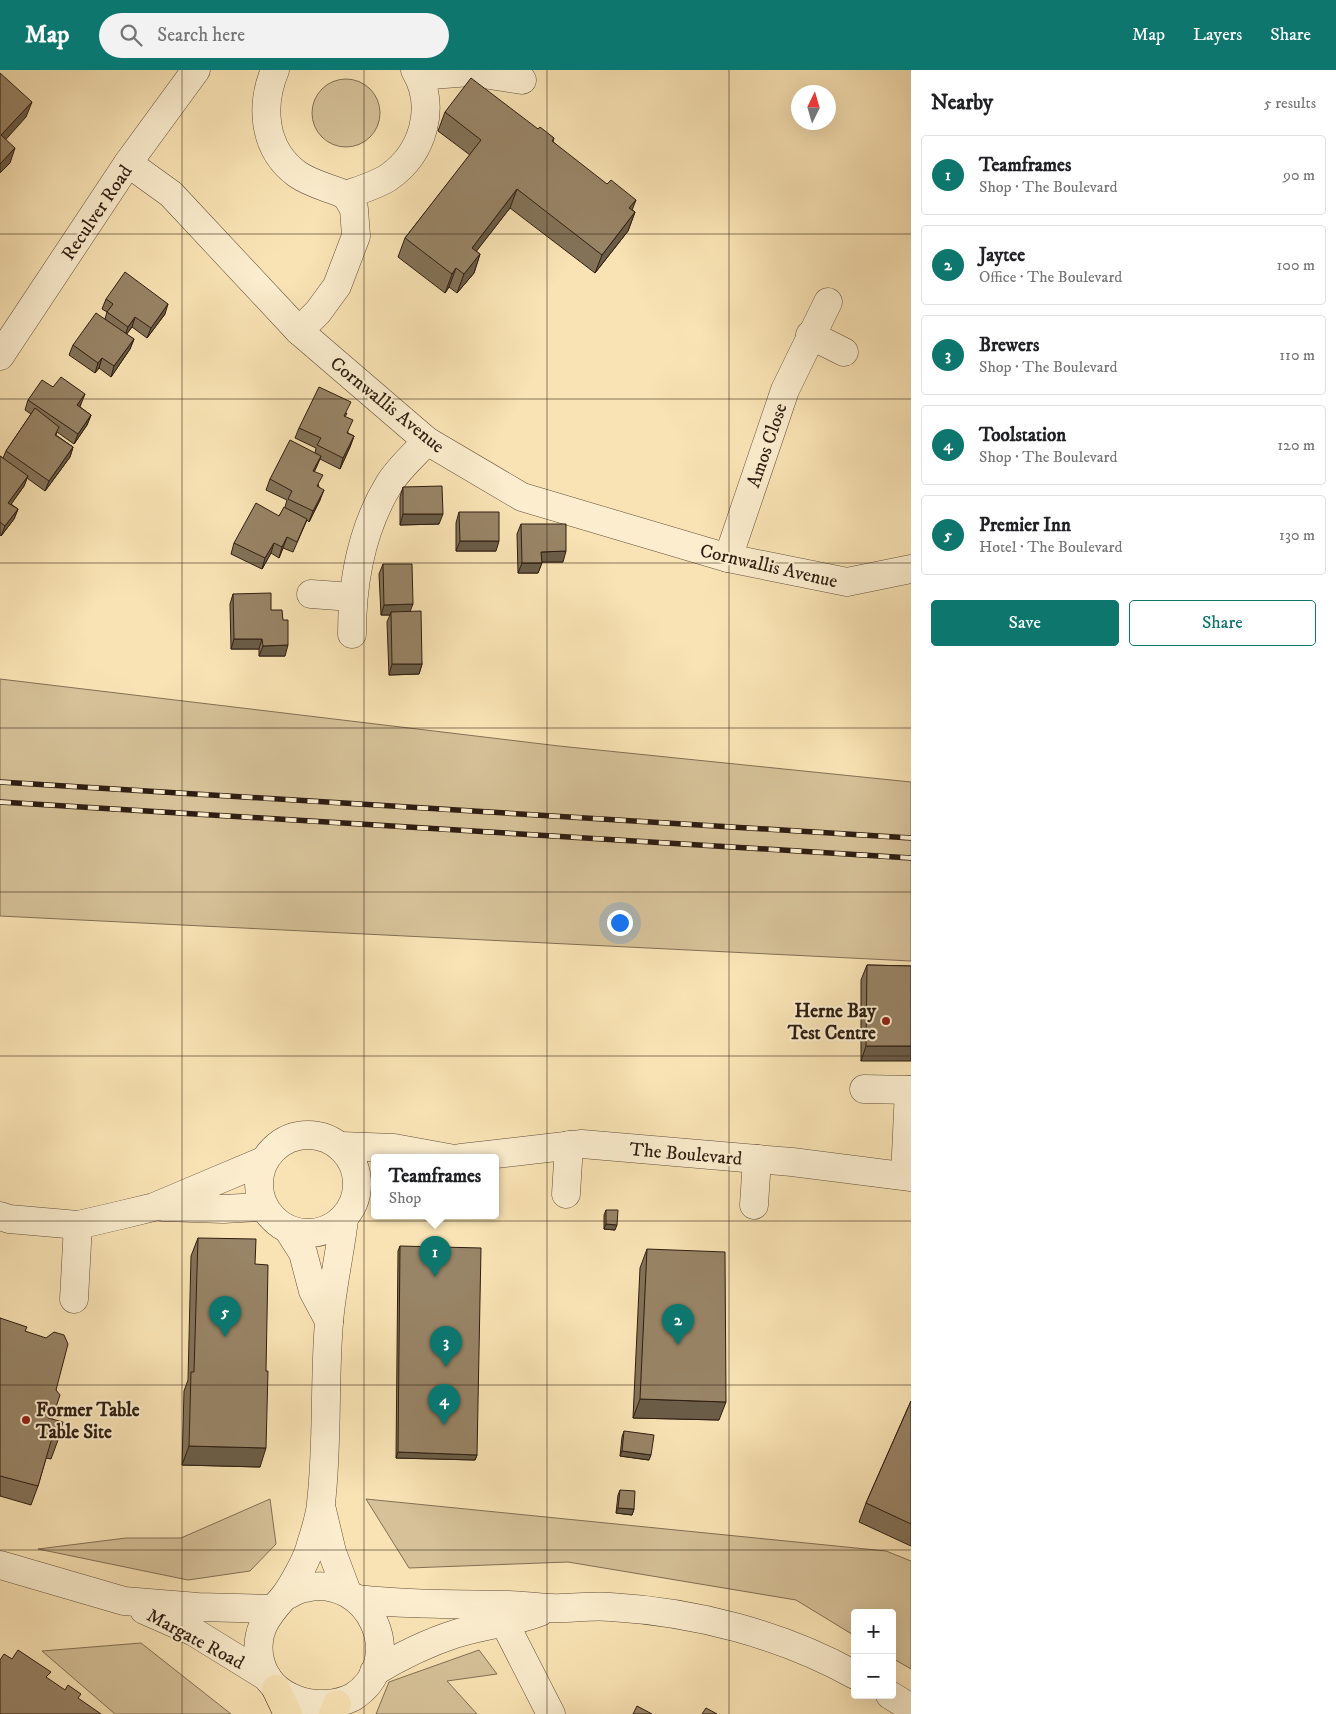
<!DOCTYPE html>
<meta charset="utf-8">
<style>
:root{--surface:#fff;--page:#f2f2f2;--text:#202124;--muted:#757577;--line:#e0e0e0;--accent:#0f766e}
body{margin:0;font-family:"IM FELL DW Pica",serif;background:var(--page);color:var(--text)}
.controls{position:absolute;right:15px;bottom:15px;display:grid;overflow:hidden;border-radius:5px;box-shadow:0 5px 20px #0002}
.controls button{width:45px;height:45px;display:grid;place-items:center;padding:0;border:0;border-bottom:1px solid var(--line);background:var(--surface);color:var(--text);font:25px sans-serif}
.compass{position:absolute;left:791px;top:15px;width:45px;height:45px;border-radius:50%;background:var(--surface);box-shadow:0 5px 20px #0002;rotate:5deg}
.you{position:absolute;left:619px;top:852px;width:18px;height:18px;margin:-12px;border:4px solid #fff;border-radius:50%;background:#1a73e8;box-shadow:0 0 0 8px #1a73e833}
.badge{display:grid;place-items:center;width:32px;height:32px;border-radius:50%;background:var(--accent);color:#fff;font-size:16px;font-weight:700}
.pin{position:absolute;translate:-50% -41px;filter:drop-shadow(0 1px 2px #0008)}
.pin::after{content:'';position:absolute;top:26px;width:18px;height:15px;background:inherit;clip-path:polygon(0 0,100% 0,50% 100%)}
.popup{position:absolute;left:371px;top:1084px;width:128px;height:65px;box-sizing:border-box;display:grid;place-content:center;border-radius:5px;background:var(--surface);filter:drop-shadow(0 1px 4px #0005);font-size:16px;white-space:nowrap;color:var(--muted)}
.popup b{font-size:19px;color:var(--text)}
.popup::after{content:'';position:absolute;left:50%;top:100%;margin-left:-10px;border:10px solid transparent;border-top-color:var(--surface)}
.list{margin:0;padding:0;list-style:none}
h2{display:flex;justify-content:space-between;align-items:center;height:65px;margin:0;padding:0 20px;font-size:21px}
h2 small{font-size:16px;font-weight:400;color:var(--muted)}
.list li{display:grid;grid-template-columns:32px 1fr auto;gap:15px;align-items:center;box-sizing:border-box;height:80px;margin:0 10px 10px;padding:0 10px;border:1px solid var(--line);border-radius:5px}
.list b{display:block;font-size:19px;white-space:nowrap}
.list p{margin:0;font-size:16px;white-space:nowrap;color:var(--muted)}
.list em{font-size:16px;font-style:normal;color:var(--muted)}
.actions{display:flex;gap:10px;padding:15px 20px}
.actions a{flex:1;padding:11px 0;border:1px solid var(--accent);border-radius:5px;text-align:center;font-size:18px;color:var(--accent)}
.actions .main{background:var(--accent);color:#fff}
.icon{flex:none;width:28px;height:28px;fill:none;stroke:currentColor;stroke-width:2;stroke-linecap:round;stroke-linejoin:round}
.map{position:relative;flex:none;width:911px;height:1644px;overflow:hidden}
header{display:flex;align-items:center;gap:30px;box-sizing:border-box;height:70px;padding:0 25px;background:var(--accent);color:#fff}
header strong{font-size:24px}
nav{display:flex;gap:28px;margin-inline-start:auto;font-size:18px}
.search{width:350px;height:45px;background:var(--page);display:flex;align-items:center;gap:12px;box-sizing:border-box;padding:0 18px;border-radius:28px;color:var(--muted);font-size:19px}
main{display:flex}
aside{flex:1;background:var(--surface)}
.map>svg:first-child{display:block}
</style>
<header>
<strong>Map</strong>
<div class="search"><svg class="icon" aria-label="search" viewBox="0 0 24 24"><circle cx="10" cy="10" r="6"/><path d="M15 15l6 6"/></svg>Search here</div>
<nav><a>Map</a><a>Layers</a><a>Share</a></nav>
</header>
<main>
<div class="map">
<svg width="911" height="1644" viewBox="0 0 911 1644">
<rect width="100%" height="100%" fill="#f9e3b4"/>
<filter id="stains"><feTurbulence type="fractalNoise" baseFrequency=".004" numOctaves="4"/><feColorMatrix values="0 0 0 0 .2 0 0 0 0 .09 0 0 0 0 .02 0 0 0 .5 -.17"/></filter>
<radialGradient id="worn" r=".72"><stop offset=".6" stop-color="#630" stop-opacity="0"/><stop offset="1" stop-color="#630" stop-opacity=".3"/></radialGradient>
<g fill="#d6c198" stroke="#826f54">
<circle cx="346" cy="43" r="34"/>
<path d="M0,609L559,676L911,712V891L0,846Z"/>
<path d="M270,1429L276,1474L250,1501L188,1510L38,1479L126,1468H181Z"/>
<path d="M366,1429L886,1481L911,1491V1599L892,1588V1543H855V1566L796,1530L568,1492L409,1498Z"/>
<path d="M141,1573L231,1644H115L42,1581Z"/>
<path d="M479,1580L497,1604L447,1611L477,1644H376L389,1612Z"/>
</g>
<g fill="none" stroke-linecap="round" stroke-linejoin="round">
<defs>
<g id="minor">
<path d="M275,0C260,36 263,79 297,104C311,114 330,118 346,125C360,120 377,115 389,107C423,83 437,37 415,0"/>
<path d="M419,6L470,2L522,10"/>
<path d="M128,93L171,124L299,261L427,371L522,427L728,488L847,512L911,499"/>
<path d="M299,261L318,242L337,216L356,166L354,139L346,125"/>
<path d="M810,265L844,282"/>
<path d="M0,286L128,93L196,0"/>
<path d="M728,488L785,320L828,232"/>
<path d="M311,524L352,527"/>
<path d="M352,564C352,511 361,460 389,414C399,398 415,384 427,371"/>
<path d="M864,1019L911,1020"/>
<circle cx="308" cy="1114" r="49"/>
<path d="M341,1076L394,1078L449,1088"/>
<path d="M461,1088L582,1074L792,1092L911,1107"/>
<path d="M905,1106L909,1020"/>
<path d="M566,1124L569,1075"/>
<path d="M754,1135L757,1089"/>
<path d="M163,1137L223,1139L263,1137"/>
<path d="M0,1146L9,1149L78,1155L121,1145L154,1137L263,1091"/>
<path d="M289,1161L303,1183L313,1221L329,1251"/>
<path d="M74,1229L78,1155"/>
<path d="M322,1440L332,1482L347,1522"/>
<path d="M0,1495L124,1531L198,1537L272,1539"/>
<path d="M284,1527C290,1524 298,1519 305,1518C370,1503 409,1591 353,1627C319,1644 269,1630 260,1590C254,1563 266,1547 283,1528C292,1517 308,1488 311,1474C315,1461 320,1447 321,1433C328,1373 324,1312 329,1252C332,1217 340,1183 344,1149"/>
<path d="M357,1529C408,1535 458,1534 509,1535C523,1535 537,1538 551,1538C571,1539 591,1535 611,1537C695,1542 781,1564 855,1605"/>
<path d="M144,1540L194,1562L267,1607"/>
<path d="M505,1554L551,1644"/>
<path d="M374,1602C399,1587 427,1573 455,1564C483,1555 512,1553 540,1542"/>
<path d="M890,1625L911,1638"/>
</g>
<g id="highway">
<path d="M276,1619L288,1644"/>
<path d="M333,1644L337,1634"/>
</g>
</defs>
<use href="#minor" stroke="#614e3a" stroke-width="29"/>
<use href="#highway" stroke="#2e1d11" stroke-width="29"/>
<use href="#minor" stroke="#fbedce" stroke-width="28"/>
<use href="#highway" stroke="#f9e3b4" stroke-width="28"/>
<defs>
<g id="rail">
<path d="M0,712L911,768"/>
<path d="M0,732L911,788"/>
</g>
</defs>
<use href="#rail" stroke="#2e1d11" stroke-width="5.5"/>
<use href="#rail" stroke="#fbedce" stroke-width="4" stroke-dasharray="11" stroke-linecap="butt"/>
</g>
<g fill="#837258" stroke="#2e1d11">
<path d="M445,42L538,59L554,68L553,72L635,142L628,161L595,203L510,138L476,181L480,184L474,203L457,223L449,217L445,223L398,187L405,168L470,85L438,61Z"/>
<path d="M106,229L165,244L147,268L132,257L126,264L134,269L130,279L111,307L99,298L95,303L69,285L73,275L105,249L107,242L102,239Z"/>
<path d="M53,317L81,334L80,337L91,345L87,355L74,374L57,362L56,365L73,377L70,387L45,421L27,408L24,416L11,434L18,439L14,449L1,466L0,465V386L3,388L6,381L31,344L25,340L28,330Z"/>
<path d="M347,343L345,347L348,363L354,366L350,377L340,399L320,389L314,401L319,417L320,430L309,452L307,450L293,482L283,478L279,488L271,483L262,499L231,484L234,473L279,446L285,437L287,430L266,420L270,409L315,383L316,378L295,368L299,358Z"/>
<path d="M403,417L439,454L400,455V427Z"/>
<path d="M459,442L496,481H456V453Z"/>
<path d="M521,454L563,492H542L538,503H518L517,464Z"/>
<path d="M383,494L411,542L422,594L419,604L389,605L387,552L390,545H381L379,504Z"/>
<path d="M233,524L271,540L285,586H259V579H231L230,534Z"/>
<path d="M867,895L911,896L861,991V910Z"/>
<path d="M606,1140L615,1160L604,1159V1145Z"/>
<path d="M198,1168L255,1194L260,1397L182,1395L184,1321L188,1310L191,1186Z"/>
<path d="M400,1176L477,1385L475,1390L396,1388L398,1181Z"/>
<path d="M647,1179L719,1350L633,1348L640,1198Z"/>
<path d="M0,1248L25,1261L56,1320L52,1349L58,1370L51,1389L46,1388L38,1416L31,1435L0,1426Z"/>
<path d="M911,1331V1476L859,1452L866,1433Z"/>
<path d="M624,1361L649,1390L620,1386L622,1367Z"/>
<path d="M620,1420L634,1439L632,1445L616,1443L618,1425Z"/>
</g>
<g fill="#6a5c47" stroke="#2e1d11">
<path d="M32,32L26,47L0,76L1,65Z"/>
<path d="M15,78L10,93L0,103V94Z"/>
<path d="M517,119L510,138L465,196L472,178Z"/>
<path d="M636,130L629,148V138Z"/>
<path d="M635,142L628,161L595,203L602,185Z"/>
<path d="M480,184L474,203L457,223L464,204Z"/>
<path d="M456,198L449,217L445,223L452,204Z"/>
<path d="M168,234L165,244L147,268L151,258Z"/>
<path d="M135,247L132,257L124,268L128,257Z"/>
<path d="M134,269L130,279L111,307L114,296Z"/>
<path d="M102,288L99,298L95,303L98,293Z"/>
<path d="M85,324L81,334L74,346L77,335Z"/>
<path d="M91,345L87,355L74,374L78,364Z"/>
<path d="M354,366L350,377L340,399L343,388Z"/>
<path d="M73,377L70,387L45,421L49,411Z"/>
<path d="M321,386L317,396L310,411L313,401Z"/>
<path d="M28,406L24,416L5,443L8,433Z"/>
<path d="M324,420L320,430L309,452L313,441Z"/>
<path d="M18,439L14,449L1,466L5,456Z"/>
<path d="M403,444H443L439,454L400,455Z"/>
<path d="M287,467L283,478L279,488L282,477Z"/>
<path d="M460,471H499L496,481H456Z"/>
<path d="M274,473L271,483L262,499L265,488Z"/>
<path d="M566,481L563,492H538L541,482Z"/>
<path d="M522,493H542L538,503H518Z"/>
<path d="M413,534L409,544L391,542L390,545H381L384,535Z"/>
<path d="M234,569H262L259,579H231Z"/>
<path d="M288,575L285,586H259L263,576Z"/>
<path d="M392,594H422L419,604L389,605Z"/>
<path d="M866,976H911V991H861Z"/>
<path d="M606,1154L617,1155L615,1160L604,1159Z"/>
<path d="M640,1329L726,1332L719,1350L633,1348Z"/>
<path d="M56,1337L49,1356L44,1359L51,1340Z"/>
<path d="M189,1376L266,1378L260,1397L182,1395Z"/>
<path d="M622,1381L651,1385L649,1390L620,1386Z"/>
<path d="M398,1382L477,1385L475,1390L396,1388Z"/>
<path d="M618,1438L634,1439L632,1445L616,1443Z"/>
</g>
<g fill="#988466" stroke="#2e1d11">
<path d="M0,3L32,32L1,65L15,78L0,94Z"/>
<path d="M471,8L538,59L540,57L554,68L552,71L607,114L611,110L636,130L629,138L635,142L602,185L517,119L472,178L480,184L464,204L456,198L452,204L405,168L481,70L445,42Z"/>
<path d="M125,202L168,234L151,258L135,247L128,257L107,242L113,234L106,229Z"/>
<path d="M96,243L134,269L114,296L102,288L98,293L73,275Z"/>
<path d="M61,307L85,324L77,335L91,345L78,364L28,330L42,310L53,317Z"/>
<path d="M319,317L351,332L344,346L353,350L347,363L354,366L343,388L317,375L321,368L299,358Z"/>
<path d="M35,338L59,357L55,365L73,377L49,411L6,381Z"/>
<path d="M290,370L321,386L313,401L323,405L317,416L324,420L313,441L288,429L292,421L270,409Z"/>
<path d="M0,386L28,406L8,433L18,439L5,456L0,452Z"/>
<path d="M442,416L443,444H403V417Z"/>
<path d="M256,433L279,446L284,437L307,449L297,472L287,467L282,477L274,473L265,488L234,473Z"/>
<path d="M459,442H499V471H460Z"/>
<path d="M521,454H566V481L541,482L542,493H522Z"/>
<path d="M383,494H412L413,534L384,535Z"/>
<path d="M271,523V540H282L283,550H288V575L263,576L262,569H234L233,524Z"/>
<path d="M421,541L422,594H392L391,542Z"/>
<path d="M867,895L911,896V976H866Z"/>
<path d="M606,1140H618L617,1155L606,1154Z"/>
<path d="M198,1168L256,1169L255,1194L268,1195L266,1301H268L266,1378L189,1376L191,1302H194Z"/>
<path d="M400,1176L481,1178L477,1385L398,1382Z"/>
<path d="M647,1179L725,1182L726,1332L640,1329Z"/>
<path d="M0,1248L27,1257L25,1261L46,1268L54,1262L64,1265L68,1274L56,1320L60,1325L56,1337L51,1340L48,1348L63,1352L58,1370L52,1368L38,1416L0,1406Z"/>
<path d="M911,1331V1454L866,1433Z"/>
<path d="M624,1361L654,1365L651,1385L622,1381Z"/>
<path d="M620,1420L635,1421L634,1439L618,1438Z"/>
<path d="M18,1580L51,1602L46,1607L65,1620L68,1615L81,1624L78,1628L101,1644H0V1590L4,1584L12,1589Z"/>
<path d="M637,1636L652,1644H633Z"/>
<path d="M706,1638L717,1644H702Z"/>
</g>
<path fill="none" stroke="#2e1d11" stroke-width="1" stroke-opacity="0.55" d="M182,0V1644M364,0V1644M547,0V1644M729,0V1644M0,164H911M0,329H911M0,493H911M0,658H911M0,822H911M0,986H911M0,1151H911M0,1315H911M0,1480H911"/>
<g fill="#8f2418" stroke="#fbedce" stroke-width="2">
<circle cx="886" cy="951" r="5"/>
<circle cx="26" cy="1350" r="5"/>
</g>
<g text-anchor="middle" stroke-width="4" stroke-linejoin="round" paint-order="stroke">
<g font-size="19" fill="#2e1d11" stroke="#fbedce">
<text transform="translate(96 142) rotate(-56)" y="7">Reculver Road</text>
<text transform="translate(388 334) rotate(39)" y="7">Cornwallis Avenue</text>
<text transform="translate(766 375) rotate(-71)" y="7">Amos Close</text>
<text transform="translate(769 495) rotate(13)" y="7">Cornwallis Avenue</text>
<text transform="translate(686 1083) rotate(5)" y="7">The Boulevard</text>
<text transform="translate(196 1568) rotate(28)" y="7">Margate Road</text>
</g>
<g font-size="19" font-weight="bold" fill="#2e1d11" stroke="#fbedce" text-anchor="end">
<text x="876" y="947">Herne Bay<tspan x="876" dy="22">Test Centre</tspan></text>
<text x="36" y="1346" text-anchor="start">Former Table<tspan x="36" dy="22">Table Site</tspan></text>
</g>
</g>
<rect width="100%" height="100%" filter="url(#stains)"/>
<rect width="100%" height="100%" fill="url(#worn)"/>
</svg>
<div class="controls">
<button>+</button>
<button>−</button>
</div>
<svg class="compass" viewBox="-18 -18 36 36"><path d="M0-13l5 13h-10z" fill="#e53935"/><path d="M0 13l5-13h-10z" fill="#757577"/></svg>
<div class="you"></div>
<div class="pin badge" style="left:435px;top:1207px">1</div>
<div class="popup"><b>Teamframes</b>Shop</div>
<div class="pin badge" style="left:678px;top:1275px">2</div>
<div class="pin badge" style="left:446px;top:1297px">3</div>
<div class="pin badge" style="left:444px;top:1355px">4</div>
<div class="pin badge" style="left:225px;top:1267px">5</div>
</div>
<aside>
<h2>Nearby<small>5 results</small></h2>
<ul class="list">
<li><span class="badge">1</span><div><b>Teamframes</b><p>Shop · The Boulevard</p></div><em>90 m</em></li>
<li><span class="badge">2</span><div><b>Jaytee</b><p>Office · The Boulevard</p></div><em>100 m</em></li>
<li><span class="badge">3</span><div><b>Brewers</b><p>Shop · The Boulevard</p></div><em>110 m</em></li>
<li><span class="badge">4</span><div><b>Toolstation</b><p>Shop · The Boulevard</p></div><em>120 m</em></li>
<li><span class="badge">5</span><div><b>Premier Inn</b><p>Hotel · The Boulevard</p></div><em>130 m</em></li>
</ul>
<div class="actions"><a class="main">Save</a><a>Share</a></div>
</aside>
</main>
